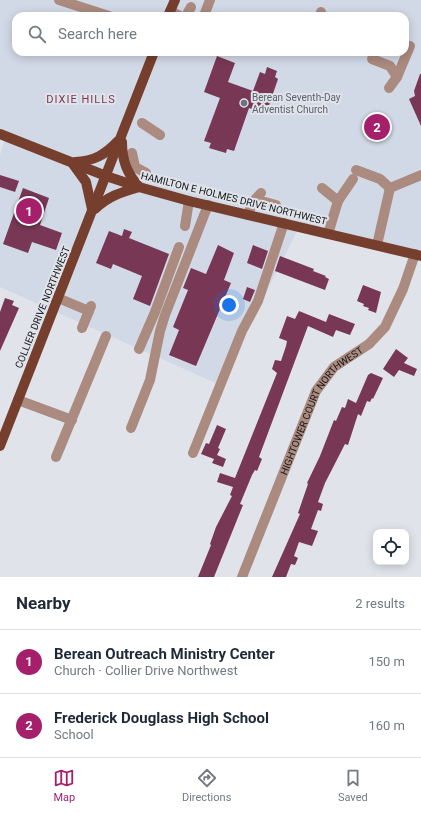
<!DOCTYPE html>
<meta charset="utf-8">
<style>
:root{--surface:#fff;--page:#f2f2f3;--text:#1f2937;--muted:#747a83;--line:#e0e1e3;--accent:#a51f6b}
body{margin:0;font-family:Roboto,sans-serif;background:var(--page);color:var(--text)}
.controls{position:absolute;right:12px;bottom:12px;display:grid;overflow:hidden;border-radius:8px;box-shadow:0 2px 10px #0003}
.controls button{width:36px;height:36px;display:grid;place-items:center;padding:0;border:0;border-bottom:1px solid var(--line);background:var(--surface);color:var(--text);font:20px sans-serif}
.you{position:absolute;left:229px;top:305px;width:14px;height:14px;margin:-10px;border:3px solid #fff;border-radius:50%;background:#1a73e8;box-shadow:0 0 0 6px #1a73e833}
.badge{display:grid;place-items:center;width:26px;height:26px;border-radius:50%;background:var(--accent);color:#fff;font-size:13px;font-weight:700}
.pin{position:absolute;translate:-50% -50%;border:2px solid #fff;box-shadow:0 1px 4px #0006}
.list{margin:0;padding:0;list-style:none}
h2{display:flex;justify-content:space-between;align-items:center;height:52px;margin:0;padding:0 16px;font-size:17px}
h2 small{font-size:13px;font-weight:400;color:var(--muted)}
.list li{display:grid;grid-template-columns:26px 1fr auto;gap:12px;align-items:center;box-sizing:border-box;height:64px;padding:0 16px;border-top:1px solid var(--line)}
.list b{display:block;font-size:15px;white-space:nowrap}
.list p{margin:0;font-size:13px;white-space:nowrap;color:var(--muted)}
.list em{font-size:13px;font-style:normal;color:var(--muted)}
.icon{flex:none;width:22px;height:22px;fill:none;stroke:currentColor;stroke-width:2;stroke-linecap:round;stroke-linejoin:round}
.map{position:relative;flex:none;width:421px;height:577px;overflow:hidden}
.search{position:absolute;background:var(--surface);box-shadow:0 2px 10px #0003;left:12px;right:12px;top:12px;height:44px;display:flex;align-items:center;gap:10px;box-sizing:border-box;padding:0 14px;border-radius:12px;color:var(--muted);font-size:15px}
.sheet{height:180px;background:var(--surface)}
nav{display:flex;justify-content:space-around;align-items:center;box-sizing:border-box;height:56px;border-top:1px solid var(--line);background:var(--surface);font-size:11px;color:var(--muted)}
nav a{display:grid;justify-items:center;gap:2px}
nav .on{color:var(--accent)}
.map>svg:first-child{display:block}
</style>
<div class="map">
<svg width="421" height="577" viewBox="0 0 421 577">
<rect width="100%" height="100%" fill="#e0e4ea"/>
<path fill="#d1d9e6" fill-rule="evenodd" d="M0,0H421V257L297,231L220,385L0,287V155L7,133L0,130ZM16,16H405V52H16Z"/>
<g fill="#773755">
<path d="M217,56L235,63L228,82L253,91L260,72L265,74L267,67L277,71L275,77L278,79L266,114L249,108L234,151L227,149L226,153L209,148L211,143L204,141L220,98L204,92Z"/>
<path d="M420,74H421V126L409,99L415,96L414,91Z"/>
<path d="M0,175L19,181L15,192L0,187Z"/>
<path d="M23,188L49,198L40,225L62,233L56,250L32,242L28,253L3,244Z"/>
<path d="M124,229L132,232L129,238L169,254L150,306L133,299L142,276L113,264L111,269L96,263L109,231L122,236Z"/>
<path d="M218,245L234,253L224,280L231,283L196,366L169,355L179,330L173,327L188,290L183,288L191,268L206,274Z"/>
<path d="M253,245L268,251L262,269L247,263Z"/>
<path d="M280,256L314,269L313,271L326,276L325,277L329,279L325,290L275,271Z"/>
<path d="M363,285L381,292L376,313L368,310L369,308L363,306L364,304L357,301Z"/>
<path d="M247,287L255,290L250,302L243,299Z"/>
<path d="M5,298L14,301L12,305L19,308L0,351V312Z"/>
<path d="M299,311L326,322L329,314L355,324L350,335L336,330L333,337L308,326L259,457L262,459L257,471L255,470L252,475L240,504L243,505L214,577H198L211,545L210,544L216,527L232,496L230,495L233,487L217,482L220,473L235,478L277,373L272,369L275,360L281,361L286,346L287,341L279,338L287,316L295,319Z"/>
<path d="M396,349L408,358L404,363L417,369L414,376L399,370L394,377L383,369Z"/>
<path d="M371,373L383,378L373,399L372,398L370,402L367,401L361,416L358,414L348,445L345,444L325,483L318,502L323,504L321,511L318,510L311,529L318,531L312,546L299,542L294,556L298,558L295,565L291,564L286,577H272L300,514L298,513L308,484L307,483L320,456L334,420L336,421L342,407L345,408L348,399L356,403L368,375Z"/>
<path d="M217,425L226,429L218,448L220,449L217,455L226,459L223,467L212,463L214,459L201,454L206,443L209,444Z"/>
</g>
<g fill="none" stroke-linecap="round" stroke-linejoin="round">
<g stroke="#ab8a7f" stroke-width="10">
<path d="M59,0L109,16"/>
<path d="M170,11L180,16"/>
<path d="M205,13L210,0"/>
<path d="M186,16L191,7"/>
<path d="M320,16L321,12"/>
<path d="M375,52L372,59L390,66L397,77"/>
<path d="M389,88L397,77L410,46"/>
<path d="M142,123L160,135"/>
<path d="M132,153L135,167L146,173"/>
<path d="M356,170L380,179L390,188"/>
<path d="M322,188L338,201"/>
<path d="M252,203L265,202L276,205"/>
<path d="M248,215L252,203L261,193"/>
<path d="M185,226L189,201"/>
<path d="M328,234L338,201L353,179"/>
<path d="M377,245L390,188L421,175"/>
<path d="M58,298L89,311"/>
<path d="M82,328L91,306"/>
<path d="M139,349L155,312L179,247"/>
<path d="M18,400L72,420"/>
<path d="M131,428L150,380L160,331L165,315L208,205"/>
<path d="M193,453L242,331L258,301L284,223"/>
<path d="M56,457L106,336"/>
<path id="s1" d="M242,577L316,391L334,367L369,344L385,327L403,289L415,254"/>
</g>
<g stroke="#763f2d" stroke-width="10">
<path d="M168,16L175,0"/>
<path d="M0,134L106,176L139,187L189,201L421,256"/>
<path d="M122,142C122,161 127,173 139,187"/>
<path d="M75,162C94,161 105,155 118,141"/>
<path d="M73,164L86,182L92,209"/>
<path d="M95,209C108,196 122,192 139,187"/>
<path d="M0,446L154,52"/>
</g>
</g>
<circle fill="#6b7280" stroke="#e0e4ea" stroke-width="1.5" cx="244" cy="103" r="4"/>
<g text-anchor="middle" stroke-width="4" stroke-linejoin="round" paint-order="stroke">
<g font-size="10" fill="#5b616d" stroke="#e0e4ea" text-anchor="start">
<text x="252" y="101">Berean Seventh-Day<tspan x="252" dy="12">Adventist Church</tspan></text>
</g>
<g font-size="10" fill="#16181a" stroke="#e0e4ea">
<text transform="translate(234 198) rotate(14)" y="4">HAMILTON E HOLMES DRIVE NORTHWEST</text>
<text transform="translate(42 307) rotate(-68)" y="4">COLLIER DRIVE NORTHWEST</text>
<text dy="4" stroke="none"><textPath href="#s1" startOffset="187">HIGHTOWER COURT NORTHWEST</textPath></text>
</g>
<g font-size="11" letter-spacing="1" fill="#7a3858" stroke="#e0e4ea">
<text x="81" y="103">DIXIE HILLS</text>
</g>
</g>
</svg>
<div class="controls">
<button><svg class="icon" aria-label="locate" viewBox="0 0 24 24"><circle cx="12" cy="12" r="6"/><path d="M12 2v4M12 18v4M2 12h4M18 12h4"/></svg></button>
</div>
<div class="you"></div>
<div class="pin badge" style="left:29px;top:211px">1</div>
<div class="pin badge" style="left:377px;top:127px">2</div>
<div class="search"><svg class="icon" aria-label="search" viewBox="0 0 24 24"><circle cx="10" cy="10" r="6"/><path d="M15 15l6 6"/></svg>Search here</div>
</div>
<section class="sheet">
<h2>Nearby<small>2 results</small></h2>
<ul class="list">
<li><span class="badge">1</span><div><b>Berean Outreach Ministry Center</b><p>Church · Collier Drive Northwest</p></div><em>150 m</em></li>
<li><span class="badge">2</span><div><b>Frederick Douglass High School</b><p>School</p></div><em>160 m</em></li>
</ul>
</section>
<nav>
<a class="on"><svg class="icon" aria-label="map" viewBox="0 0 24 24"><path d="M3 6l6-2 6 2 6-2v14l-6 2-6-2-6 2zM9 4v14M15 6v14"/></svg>Map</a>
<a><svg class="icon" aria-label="directions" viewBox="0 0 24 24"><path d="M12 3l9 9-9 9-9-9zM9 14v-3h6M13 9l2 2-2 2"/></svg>Directions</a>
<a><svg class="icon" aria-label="saved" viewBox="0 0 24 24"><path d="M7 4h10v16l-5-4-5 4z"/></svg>Saved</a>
</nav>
